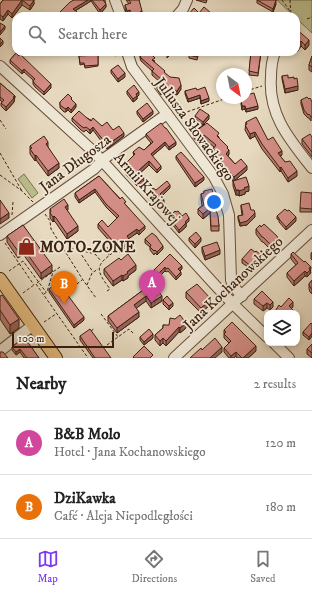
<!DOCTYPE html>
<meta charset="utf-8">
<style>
:root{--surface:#fff;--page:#f2f2f2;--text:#222;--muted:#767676;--line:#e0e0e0;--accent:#7c3aed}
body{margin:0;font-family:"IM FELL DW Pica",serif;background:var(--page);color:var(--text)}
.controls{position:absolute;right:12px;bottom:12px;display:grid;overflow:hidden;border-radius:8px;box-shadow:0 2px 6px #0003}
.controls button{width:36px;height:36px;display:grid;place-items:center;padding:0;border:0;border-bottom:1px solid var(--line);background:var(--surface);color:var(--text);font:20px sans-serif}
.compass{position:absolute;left:216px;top:68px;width:36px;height:36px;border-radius:50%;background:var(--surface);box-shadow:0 2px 6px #0003;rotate:148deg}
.scale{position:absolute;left:12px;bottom:10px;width:102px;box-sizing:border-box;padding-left:4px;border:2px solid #3c2110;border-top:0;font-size:11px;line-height:14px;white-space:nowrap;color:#3c2110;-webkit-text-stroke:3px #efe7d6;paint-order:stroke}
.you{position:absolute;left:214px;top:202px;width:14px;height:14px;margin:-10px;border:3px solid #fff;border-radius:50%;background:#1a73e8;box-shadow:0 0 0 6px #1a73e833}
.badge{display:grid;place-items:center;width:26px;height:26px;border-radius:50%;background:var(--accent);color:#fff;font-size:13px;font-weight:700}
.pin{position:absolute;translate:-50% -33px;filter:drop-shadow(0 1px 2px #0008)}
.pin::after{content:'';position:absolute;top:21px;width:14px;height:12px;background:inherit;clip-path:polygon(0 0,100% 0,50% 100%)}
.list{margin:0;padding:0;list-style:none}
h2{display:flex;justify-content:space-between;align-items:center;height:52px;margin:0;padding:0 16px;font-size:17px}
h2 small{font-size:13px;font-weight:400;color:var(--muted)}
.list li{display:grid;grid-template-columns:26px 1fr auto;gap:12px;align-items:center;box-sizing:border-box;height:64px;padding:0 16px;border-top:1px solid var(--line)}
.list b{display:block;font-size:15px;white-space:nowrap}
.list p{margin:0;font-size:13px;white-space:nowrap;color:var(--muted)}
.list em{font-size:13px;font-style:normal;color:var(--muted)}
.icon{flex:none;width:22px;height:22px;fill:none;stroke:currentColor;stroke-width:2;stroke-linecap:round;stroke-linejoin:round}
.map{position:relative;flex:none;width:312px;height:358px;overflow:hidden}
.search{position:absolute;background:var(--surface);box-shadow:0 2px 6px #0003;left:12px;right:12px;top:12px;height:44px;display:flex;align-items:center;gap:10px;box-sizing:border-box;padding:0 14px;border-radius:12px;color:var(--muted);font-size:15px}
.sheet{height:180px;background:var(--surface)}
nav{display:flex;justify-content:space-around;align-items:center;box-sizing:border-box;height:56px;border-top:1px solid var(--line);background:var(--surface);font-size:11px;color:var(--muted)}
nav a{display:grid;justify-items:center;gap:2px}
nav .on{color:var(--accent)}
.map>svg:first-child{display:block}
</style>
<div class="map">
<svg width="312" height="358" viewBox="0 0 312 358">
<rect width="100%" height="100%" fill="#e7dac0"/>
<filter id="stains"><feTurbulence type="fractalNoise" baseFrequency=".005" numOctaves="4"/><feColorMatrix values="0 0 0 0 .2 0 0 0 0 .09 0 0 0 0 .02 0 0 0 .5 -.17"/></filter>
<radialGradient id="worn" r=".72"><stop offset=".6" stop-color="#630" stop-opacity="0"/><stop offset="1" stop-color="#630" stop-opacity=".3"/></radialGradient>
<g fill="#bbbe8e" stroke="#7c704f">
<path d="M277,0H312V33L296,18V16H294Z"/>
<path d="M24,174L38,193L32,198L18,179Z"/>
</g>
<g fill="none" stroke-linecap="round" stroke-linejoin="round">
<defs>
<g id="minor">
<path d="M115,0L121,16"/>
<path d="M177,16L183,9L187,0"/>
<path d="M127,52L132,67L214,177L223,194L229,215L231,280L233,286L242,296"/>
<path d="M275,52C272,60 271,68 271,77C268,115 290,140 312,168"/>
<path d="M0,66L95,153L215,285L233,304L267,337"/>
<path d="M0,235L94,169L105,158L167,114"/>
<path d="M274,343L289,358"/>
<path d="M0,351L33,325"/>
<path d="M174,358L312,230"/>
</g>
<path id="major" d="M0,279L56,358"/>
</defs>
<use href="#minor" stroke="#674f3c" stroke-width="12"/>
<use href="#major" stroke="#3c2110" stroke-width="14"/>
<g stroke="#3c2110" stroke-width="1" stroke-dasharray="3 2" stroke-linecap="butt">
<path d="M282,0L290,11"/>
<path d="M290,0L291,16"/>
<path d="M307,19L312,17"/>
<path d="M246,91L262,86"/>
<path d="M178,115L227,98"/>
<path d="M0,120L6,129"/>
<path d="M0,153L22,191"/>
<path d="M0,175L22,191L33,202"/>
<path d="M44,188L47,193"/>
<path d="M45,214L50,221L51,229L83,280L96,298"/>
<path d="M12,215L13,202"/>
<path d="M5,243L34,285"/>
<path d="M67,244L71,248L95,254L101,261"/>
<path d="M107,247L109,255"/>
<path d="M79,251L93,272"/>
<path d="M9,271L23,261L46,292"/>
<path d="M37,283L60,267"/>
<path d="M36,284L88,358"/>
<path d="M87,285L92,273L98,269"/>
<path d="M73,287L82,280"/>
<path d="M107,291L110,289C95,269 95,266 115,251"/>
<path d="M23,293L34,285"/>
<path d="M44,294L47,292L53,272L52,270"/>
<path d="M101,314L118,337"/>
<path d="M44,322L56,314"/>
<path d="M91,331L95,328"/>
<path d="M107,345L129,329L134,334"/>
<path d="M62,347H79"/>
</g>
<use href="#minor" stroke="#efe7d6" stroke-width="10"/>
<use href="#major" stroke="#e4bd80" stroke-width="12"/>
</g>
<g fill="#b77a74" stroke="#3c2110">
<path d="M3,0H33L34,4L30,10L22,5L12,18L8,14L3,21L0,19V4Z"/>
<path d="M74,0H105L106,7L100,14L91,1L75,11L77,16H56Z"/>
<path d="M126,0H139L142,15L141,16H130V15H127L125,9V5L129,4Z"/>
<path d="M196,0H207L206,3Z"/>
<path d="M257,0L276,4L273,12L257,3Z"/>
<path d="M296,29L309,45L305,50L301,46L297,52L296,51Z"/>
<path d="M199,52L197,60L189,58V55Z"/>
<path d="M251,52H261L258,76L249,75Z"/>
<path d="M16,53L51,88L44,95L35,87L33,84V80L24,72L22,74L10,63V60Z"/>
<path d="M98,55V66L85,68L84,64L80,65L79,56Z"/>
<path d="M140,55L155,61L154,62L181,89L177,95L173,94L172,97L169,96L164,92L161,95L157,89V86L161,83L152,75V71L141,61L140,58Z"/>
<path d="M312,56V72L309,70V65Z"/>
<path d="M111,70L125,77L118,82L111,73Z"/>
<path d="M282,76L288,78L298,90L285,93L282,79Z"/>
<path d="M0,83L15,96L14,102L6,111L1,106V103L2,102L0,100Z"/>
<path d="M197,90L209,101L201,104L200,98L188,102L185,94V91Z"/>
<path d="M127,91L139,95L137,97V99L133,102L127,94Z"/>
<path d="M243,98H246L258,109L246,112L245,109L242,110L241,104V100H243Z"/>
<path d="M309,99L312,102L311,121L309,118H308L304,114L301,104V100Z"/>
<path d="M72,100L76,107L71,113L68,110L66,112H64L60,108V102Z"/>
<path d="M137,111L153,114L143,122L137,114Z"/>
<path d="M195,116L209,119L204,124L219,137V138L228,149L229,154L228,156L235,164L247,170L234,181L249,191L245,192V194L239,196V195H236L233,186V181L223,169V166L215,158V155L213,153V149L214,147L204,139L199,145L193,137V133L203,125L195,119Z"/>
<path d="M72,118H87L102,126L113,130L124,136L107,149L93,130L90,134L86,130L84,132L81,130L72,121Z"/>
<path d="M246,122L268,140L282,155L280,156L285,162L297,176L288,182L281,171L280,172L262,149L255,136L250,139L245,130Z"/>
<path d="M146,134L176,145L169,150L165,145L152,156L161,169L157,173L149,165L140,173L144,181L138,187L127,176L125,172V170L124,168V165L134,156L133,152L144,150L151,143L146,137Z"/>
<path d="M312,137V157L302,144V139Z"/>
<path d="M30,146L48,147L59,168L48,176L36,160L35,161L30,154Z"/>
<path d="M176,156L204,180L195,187L176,159Z"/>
<path d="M99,176L126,205L145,229L139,235L137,233L128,238L129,243L124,246V249L120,253L98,228V224L108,227L117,218L106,207L95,192L79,203L75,197V193Z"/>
<path d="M170,188L161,196L164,203L158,209L147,197V193L156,190Z"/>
<path d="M204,191L216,210L219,226V231H211L210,213L203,219L198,214V209L202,206L201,199V194L204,193Z"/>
<path d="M312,193V212H300V208Z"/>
<path d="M241,205L251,210L255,217L247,225L240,226L238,219V216L242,215L241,208Z"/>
<path d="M50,209L68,210H67L78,231L67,239L56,223L54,221L53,222L50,218Z"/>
<path d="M182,216L189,221L186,224V227L179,233L169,220V217Z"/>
<path d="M277,216L296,221L286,230L279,222V220L277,219Z"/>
<path d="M23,225L52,272L41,279L23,254L18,258L7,242V236Z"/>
<path d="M256,229L278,243L271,249L269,248L263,242H262L256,234Z"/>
<path d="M189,238L201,241L195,248L189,241Z"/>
<path d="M145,239L163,249L157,255L155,253L154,255L150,250V247L145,243Z"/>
<path d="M202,247L220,254L205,260L202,252Z"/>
<path d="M312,252V260L311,259V254Z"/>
<path d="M170,254L182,269L180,271L181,275L176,280L168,271L166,272L165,271L158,278L154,273V270Z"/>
<path d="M291,254L311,272L310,274L307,277L305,276L294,286L287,277V273L296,265L291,259Z"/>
<path d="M260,257L255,267L253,266L251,269L242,263V259Z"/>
<path d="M121,260L136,270L128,276V278L123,281L122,280L113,286L104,274V269Z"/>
<path d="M312,280V294L310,292L309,289V284Z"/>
<path d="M150,285L162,301L151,308L146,301L136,308L139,317L117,333L108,321V316Z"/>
<path d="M49,289L84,320L74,328L49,292Z"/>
<path d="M262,291L273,307L270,310L267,308L263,311L254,304V299Z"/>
<path d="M186,292L211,304L201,313L186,298Z"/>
<path d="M0,296L19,328L10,334L0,319Z"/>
<path d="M163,300L173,306L169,310L163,304Z"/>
<path d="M312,324V336L309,340L303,335V332Z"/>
<path d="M163,325L186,328L180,333L179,332L166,346L163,343L160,346L155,340V335L163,328Z"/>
<path d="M224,330L256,351L248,358H237L236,356L234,358H229L224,352V348L229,343L224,338Z"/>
<path d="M80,336L111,358H93L80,340Z"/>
<path d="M24,337L39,358H24L20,352L16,355L12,350V347Z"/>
<path d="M140,337L153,338L144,345L140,340Z"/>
<path d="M312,344V358L307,354V349Z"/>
</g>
<g fill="#95635e" stroke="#3c2110">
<path d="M22,0V5L12,18V14Z"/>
<path d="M34,0V4L30,10V6Z"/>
<path d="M88,0H91V1L73,12V9Z"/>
<path d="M276,0V4L273,12V9Z"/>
<path d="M106,4V7L100,14V10Z"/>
<path d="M8,10V14L3,21V17Z"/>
<path d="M130,10V15H127V11Z"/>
<path d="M142,11V15L141,16H133Z"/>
<path d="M77,12V16H73Z"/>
<path d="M5,26V29L0,35V32Z"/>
<path d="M309,40V45L305,50V45Z"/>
<path d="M3,41V44L0,47V44Z"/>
<path d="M301,41V46L297,52V47Z"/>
<path d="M115,52H121V53L115,56Z"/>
<path d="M171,53V54L167,58V56Z"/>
<path d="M24,69V72L22,74V71Z"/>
<path d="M125,73V77L118,82V79Z"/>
<path d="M51,84V88L44,95V92Z"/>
<path d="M181,85V89L177,95V91Z"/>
<path d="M298,86V90L285,93V89Z"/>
<path d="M164,88V92L161,95V91Z"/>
<path d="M173,91V94L172,97V93Z"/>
<path d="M139,92V95L137,97V99L133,102V99L136,94Z"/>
<path d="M200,95V98L188,102V99Z"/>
<path d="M15,96L14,102L6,111V107Z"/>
<path d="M209,98V101L201,104V101Z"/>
<path d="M76,104V107L71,113V110Z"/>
<path d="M242,106H245V109L242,110Z"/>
<path d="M258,106V109L246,112V109Z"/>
<path d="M68,107V110L66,112V109Z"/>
<path d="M153,111V114L143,122V119Z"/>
<path d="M209,115V119L203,125V122Z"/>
<path d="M93,127V130L90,134V130Z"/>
<path d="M255,132V136L250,139V134Z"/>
<path d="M124,133V136L107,149V145Z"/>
<path d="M204,135V139L199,145V141Z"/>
<path d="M48,142V147L46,149V144Z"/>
<path d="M165,142V145L151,157V154Z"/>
<path d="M176,142V145L169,150V147Z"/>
<path d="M229,150V154L226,158V154Z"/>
<path d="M282,151V155L278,157V153Z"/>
<path d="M36,155V160L35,161V156Z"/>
<path d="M149,161V165L138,175V171Z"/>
<path d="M59,163V168L48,176V171Z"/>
<path d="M161,166V169L157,173V170Z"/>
<path d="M247,166V170L234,181V177Z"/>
<path d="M281,167V171L280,172V168Z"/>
<path d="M297,171V176L288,182V178Z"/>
<path d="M204,177V180L195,187V183Z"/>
<path d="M144,178V181L138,187V184Z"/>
<path d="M170,185V188L160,198V194Z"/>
<path d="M249,186V191L245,192V194L239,196V191L244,188Z"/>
<path d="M95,189V192L79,203V200Z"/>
<rect x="236" y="190" width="3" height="5"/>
<path d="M164,200V203L158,209V206Z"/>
<path d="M68,205V210L65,212V207Z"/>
<path d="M210,208V213L203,219V214Z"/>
<path d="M9,213V218L0,224V219Z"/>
<path d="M255,213V217L247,225L240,226V223Z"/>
<path d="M54,216V221L53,222V217Z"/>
<path d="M296,217V221L286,230V227Z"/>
<path d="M189,218V221L186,224V227L179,233V230L185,222Z"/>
<path d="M78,226V231L67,239V234Z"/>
<path d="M145,226V229L139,235V231Z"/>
<path d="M137,229V233L127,240V236Z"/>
<path d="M201,238V241L195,248V244Z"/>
<path d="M278,238V243L271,249V244Z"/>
<path d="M129,239V243L124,246V249L120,253V249L123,244Z"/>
<path d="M163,246V249L157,255V252Z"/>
<path d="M23,248V254L18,258V251Z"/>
<path d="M220,250V254L205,260V256Z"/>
<path d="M260,254V257L255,267V264Z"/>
<path d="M253,263V266L251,269V266Z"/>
<path d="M52,265V272L41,279V273Z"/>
<path d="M136,265V270L128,276V278L123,281V276L127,272Z"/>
<path d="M182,266V269L178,272V269Z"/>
<path d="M165,267V271L158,278V274Z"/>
<path d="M311,267L310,274L307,277V273Z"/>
<path d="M305,271V276L294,286V281Z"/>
<path d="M181,272V275L176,280V277Z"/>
<path d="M122,275V280L113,286V281Z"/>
<path d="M146,296V301L134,310V305Z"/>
<path d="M162,296V301L151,308V303Z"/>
<path d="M211,299V304L201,313V308Z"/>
<path d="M273,302V307L270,310V305Z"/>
<path d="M293,302V307L289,311V306Z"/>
<path d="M173,303V306L169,310V306Z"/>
<path d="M267,303V308L263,311V306Z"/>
<path d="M139,312V317L117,333V328Z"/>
<path d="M84,317V320L74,328V325Z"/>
<path d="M19,319V328L10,334V325Z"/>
<path d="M186,323V328L180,333V328Z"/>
<path d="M179,327V332L166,346V341Z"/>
<path d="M312,333V336L309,340V337Z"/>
<path d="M153,334V338L144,345V342Z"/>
<path d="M163,338V343L160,346V341Z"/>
<path d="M256,346V351L248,358H243Z"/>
<path d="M222,347V352L215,358H210Z"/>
<path d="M20,349V352L16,355V352Z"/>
<path d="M236,352V356L234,358H231V356Z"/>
</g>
<g fill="#d58e87" stroke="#3c2110">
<path d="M3,0H34L30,6L22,0L12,14L8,10L3,17L0,15V4Z"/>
<path d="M74,0H88L73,9L77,12L73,16H56L70,2Z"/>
<path d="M92,0H103L106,4L100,10Z"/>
<path d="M129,0H139L142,11L140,12L141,14L139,15L131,16L130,10L127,11L125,5L131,3Z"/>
<path d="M257,0H276L273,9Z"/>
<path d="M204,7L211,13L208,16H200L199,15L198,16H189L188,15L194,8L199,13Z"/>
<path d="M268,13L273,16H267Z"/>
<path d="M0,23L5,26L0,32Z"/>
<path d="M296,29L309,40L305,45L301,41L297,47L296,46Z"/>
<path d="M0,38L3,41L0,44Z"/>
<path d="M143,52H149L155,58L152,60L165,71L164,72L170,77L179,78L181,85L177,91H173L172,93H169L164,88L161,91L157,86L163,81L152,71L154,69L141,58L140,55Z"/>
<path d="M164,52H170L171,53L167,56Z"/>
<path d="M190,52H199L197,57L189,55Z"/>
<path d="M251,52H261L258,73L249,71Z"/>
<path d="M16,53L19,56L20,54L51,84L44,92L35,84L33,81L35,79L24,69L22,71L10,60Z"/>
<path d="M98,55V65L85,66L84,63H80L79,56Z"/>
<path d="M312,56V67L309,65Z"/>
<path d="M118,65L125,73L118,79L111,70Z"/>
<path d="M288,75V78L294,77V79L297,78L298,86L285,89L282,76Z"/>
<path d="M0,83L15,96L13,97L14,98L6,107L1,103L4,100L0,97Z"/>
<path d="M134,85L139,92L136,94L137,96L133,99L127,91Z"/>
<path d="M205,87L209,98L201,101L200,95L188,99L185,91L196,88L197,90Z"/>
<path d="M254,93L258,106L246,109L245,106H242L241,100H244L243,98H246V95Z"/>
<path d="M68,94L72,98L71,99L76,104L71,110L68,107L66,109L64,108L60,105V102Z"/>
<path d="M307,97L309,99L310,98L312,102V117H311L309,114L308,115L304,110L301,100Z"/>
<path d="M147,103L153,111L143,119L137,111Z"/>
<path d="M200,109L209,115L203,122L195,116Z"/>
<path d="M79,111L87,118L91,121L93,118L102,126L107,122L113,130L119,126L124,133L107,145L93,127L90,130L86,127L84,128L81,126L72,118Z"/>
<path d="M256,117L268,140L273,137L282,151L278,153L285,162L290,161L297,171L288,178L281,167L280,168L262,144L255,132L250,134L245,125L247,124L246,122Z"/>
<path d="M161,123L165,128H166L176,142L169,147L165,142L151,154L161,166L157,170L149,161L138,171L144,178L138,184L127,172L125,169L126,168L124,165L135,154L133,152L139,147L144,150L153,142L146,134Z"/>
<path d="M207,123L219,133L217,136L228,147L227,148L229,150L226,154L235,164L241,159L247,166L234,177L223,165L224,164L215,154L217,152L213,149L216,145L204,135L199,141L193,133Z"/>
<path d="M310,134L312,137V152L302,139Z"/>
<path d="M44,136L48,142L46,144L59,163L48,171L36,155L35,156L30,149L32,148L30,146Z"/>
<path d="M181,152L204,177L195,183L176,156Z"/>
<path d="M99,176L120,199L122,197L126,202L124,203L145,226L139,231L137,229L127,236L129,239L123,244L124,245L120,249L98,224L102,220L108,227L119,216L106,204L95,189L79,200L75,193Z"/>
<path d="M246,177L249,186L244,188L245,189L239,191V190H236L233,181Z"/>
<path d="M167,181L170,185L160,194L164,200L158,206L147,193L153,188L156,190Z"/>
<path d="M212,189L216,205H214L218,216L219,226H211L210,208L203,214L198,209L204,205L201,194L204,193V191Z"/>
<path d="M301,192L312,193V209L300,208Z"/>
<path d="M64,199L68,205L65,207L78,226L67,234L56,218L54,216L53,217L50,213L51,211L50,209Z"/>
<path d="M0,200L9,213L0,219Z"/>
<path d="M249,203L251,210H254L255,213L247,221L240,223L238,216L243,215L241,205Z"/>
<path d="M285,209L287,211L289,210L296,217L286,227L279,219V218L277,216Z"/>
<path d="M175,211L176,212L178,211L182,216L186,213L189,218L185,222L186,223L179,230L169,217Z"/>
<path d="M264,224L277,236L278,238L271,244L269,243L263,237H262L256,229L260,225L261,227Z"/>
<path d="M23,225L52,265L41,273L23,248L18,251L7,236Z"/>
<path d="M196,232L201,238L195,244L189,238Z"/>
<path d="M152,233L156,236L163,246L157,252L155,250L154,251L150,247L151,245L145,239Z"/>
<path d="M217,242L220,250L205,256L202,247Z"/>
<path d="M251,249L255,252L256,251L260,254L255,264L253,263L251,266L242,259Z"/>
<path d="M293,252L304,262L305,261L311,267L309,268L310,270L307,273L305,271L294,281L287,273L298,263L291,254Z"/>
<path d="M128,254L136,265L127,272L128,273L123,276L122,275L113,281L104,269L119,258L121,260Z"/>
<path d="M170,254L182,266L178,269L181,272L176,277L168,268L166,269L165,267L158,274L154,270Z"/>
<path d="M312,280V289L310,287L309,284Z"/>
<path d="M58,282L84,317L74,325L49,289Z"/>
<path d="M197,284L211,299L201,308L186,292Z"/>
<path d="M150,285L152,287L154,286L162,296L151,303L146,296L134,305L139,312L117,328L108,316Z"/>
<path d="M262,291L273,302L270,305L267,303L263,306L254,299Z"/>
<path d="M2,295L19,319L10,325L0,310V296Z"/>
<path d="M167,296L173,303L169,306L163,300Z"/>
<path d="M289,298L293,302L289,306L294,311L292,313H274L279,305L281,307Z"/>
<path d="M180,315L186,323L180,328L179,327L166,341L163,338L160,341L155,335L163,328V325H169L170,318L175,319Z"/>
<path d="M232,322L256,346L243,358H242L236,352L231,356L224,348L231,341L224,334L226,332L224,330Z"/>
<path d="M311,323L312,324V333L309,337L303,332Z"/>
<path d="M90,329L111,358H95L80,336Z"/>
<path d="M149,329L153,334L144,342L140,337Z"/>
<path d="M24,337L39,358H27L20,349L16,352L12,347Z"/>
<path d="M215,338L222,347L210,358H190L201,348L202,350Z"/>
<path d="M312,344V353L307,349Z"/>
<path d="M144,346L153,355L150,358H134L133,357Z"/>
<path d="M0,352H3L8,358H0Z"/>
</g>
<defs>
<symbol id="shop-bare" viewBox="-9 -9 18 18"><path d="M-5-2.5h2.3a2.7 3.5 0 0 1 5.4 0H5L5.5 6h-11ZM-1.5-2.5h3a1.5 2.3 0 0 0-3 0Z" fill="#8f2418" stroke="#efe7d6" stroke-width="2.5" paint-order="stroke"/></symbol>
</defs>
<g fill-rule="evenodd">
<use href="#shop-bare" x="14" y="234" width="25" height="25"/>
</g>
<g text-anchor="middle" stroke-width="3.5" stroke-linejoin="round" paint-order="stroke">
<g font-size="15" fill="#3c2110" stroke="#efe7d6">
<text transform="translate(195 129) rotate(54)" y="5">Juliusza Słowackiego</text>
<text transform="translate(75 163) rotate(-37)" y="5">Jana Długosza</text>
<text transform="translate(147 188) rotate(48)" y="5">Armii Krajowej</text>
<text transform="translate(233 283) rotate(-43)" y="5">Jana Kochanowskiego</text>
</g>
<g font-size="15" font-weight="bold" fill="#3c2110" stroke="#efe7d6" text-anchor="start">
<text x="40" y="252">MOTO-ZONE</text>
</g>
</g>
<rect width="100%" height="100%" filter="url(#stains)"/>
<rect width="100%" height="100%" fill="url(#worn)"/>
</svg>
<div class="controls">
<button><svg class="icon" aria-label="layers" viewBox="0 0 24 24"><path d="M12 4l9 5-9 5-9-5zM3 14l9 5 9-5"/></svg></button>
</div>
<svg class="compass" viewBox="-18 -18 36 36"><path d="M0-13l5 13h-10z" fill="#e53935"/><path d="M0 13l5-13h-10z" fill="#767676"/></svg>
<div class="scale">100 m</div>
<div class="you"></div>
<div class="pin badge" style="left:152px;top:303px;background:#d1479c">A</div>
<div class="pin badge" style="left:64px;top:304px;background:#e8710a">B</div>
<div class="search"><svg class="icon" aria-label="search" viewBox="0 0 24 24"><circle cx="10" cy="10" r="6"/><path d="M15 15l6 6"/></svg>Search here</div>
</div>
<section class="sheet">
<h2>Nearby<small>2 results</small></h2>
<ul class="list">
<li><span class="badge" style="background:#d1479c">A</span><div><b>B&amp;B Molo</b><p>Hotel · Jana Kochanowskiego</p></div><em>120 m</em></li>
<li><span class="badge" style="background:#e8710a">B</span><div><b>DziKawka</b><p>Café · Aleja Niepodległości</p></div><em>180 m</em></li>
</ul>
</section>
<nav>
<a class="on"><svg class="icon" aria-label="map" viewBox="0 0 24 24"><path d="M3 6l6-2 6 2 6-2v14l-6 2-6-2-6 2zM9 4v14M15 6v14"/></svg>Map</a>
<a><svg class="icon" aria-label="directions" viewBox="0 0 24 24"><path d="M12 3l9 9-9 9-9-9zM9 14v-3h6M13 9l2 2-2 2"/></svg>Directions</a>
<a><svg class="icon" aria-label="saved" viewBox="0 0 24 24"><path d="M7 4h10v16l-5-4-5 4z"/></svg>Saved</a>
</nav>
